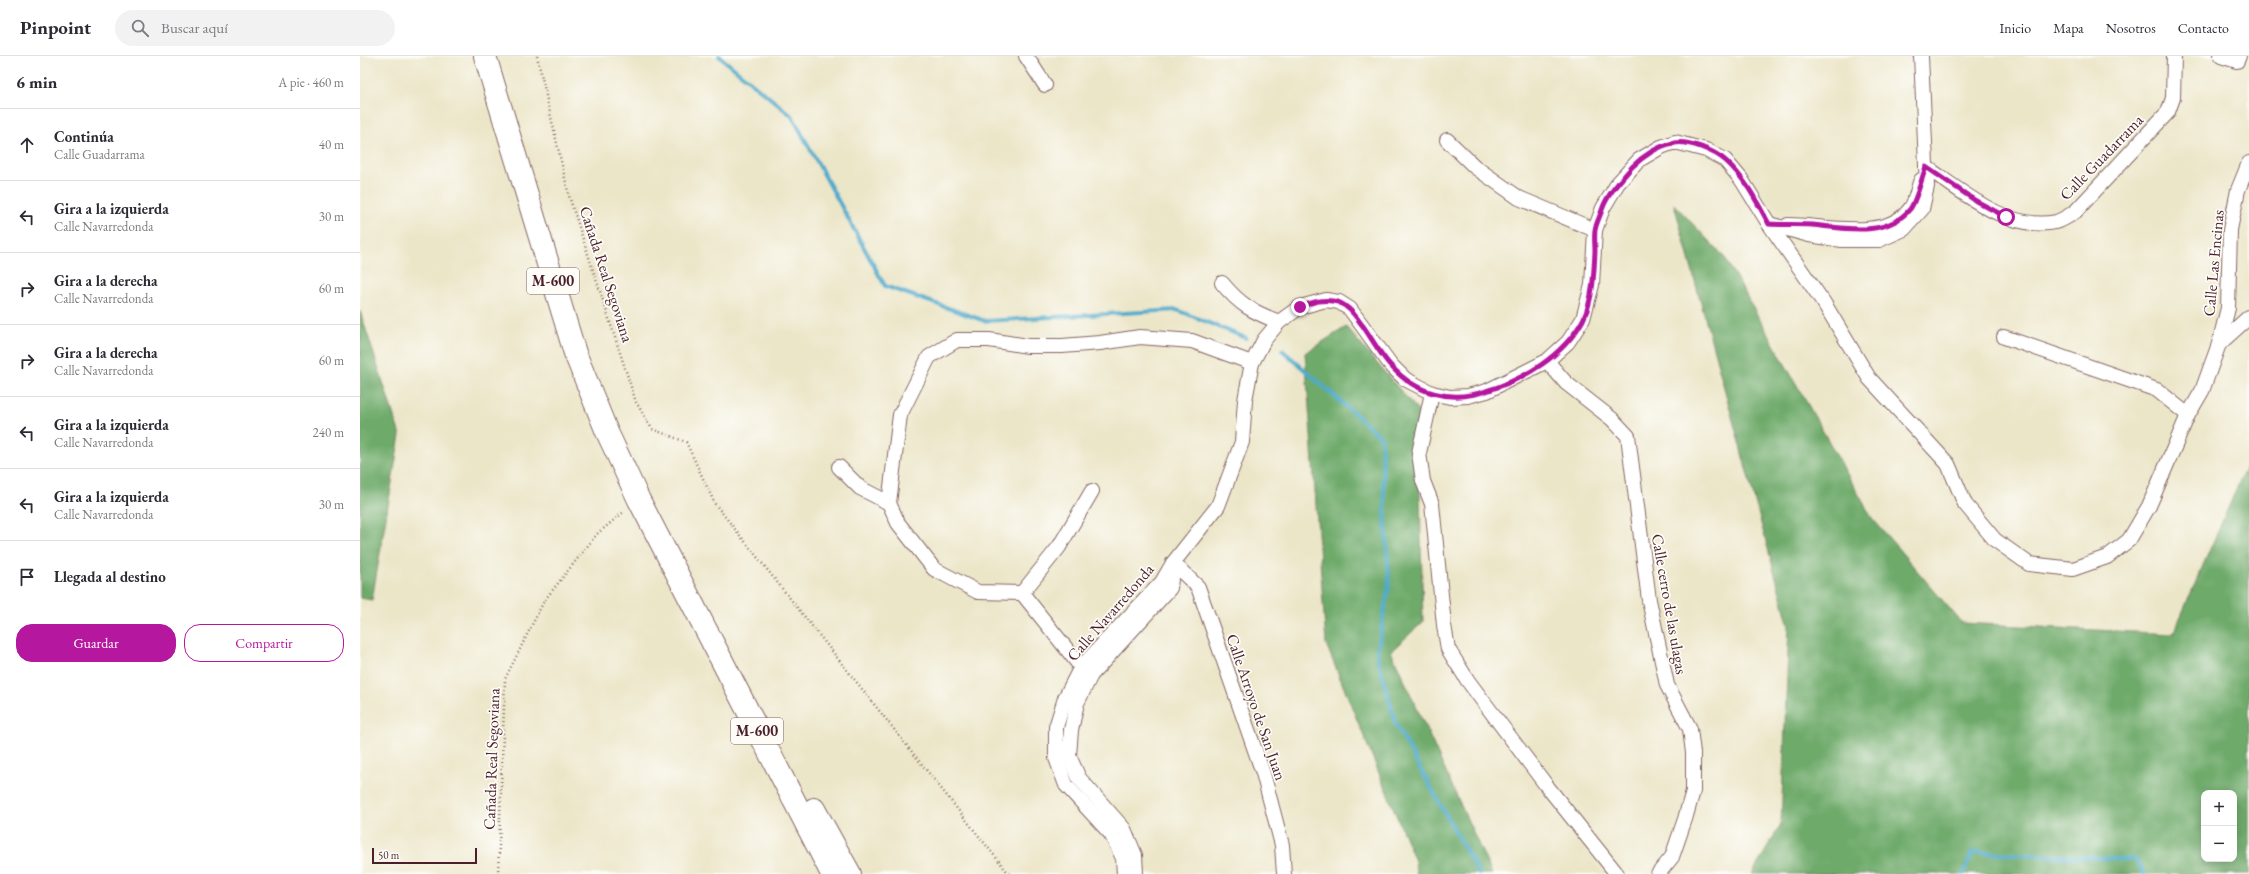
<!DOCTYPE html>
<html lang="es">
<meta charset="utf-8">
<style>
:root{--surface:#fff;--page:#f2f2f3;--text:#2b2b33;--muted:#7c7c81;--line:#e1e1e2;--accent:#b5179e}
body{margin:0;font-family:"EB Garamond",serif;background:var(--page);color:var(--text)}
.controls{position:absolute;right:12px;bottom:12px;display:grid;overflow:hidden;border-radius:8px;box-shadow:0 2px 10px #0003}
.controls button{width:36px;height:36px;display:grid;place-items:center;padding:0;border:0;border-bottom:1px solid var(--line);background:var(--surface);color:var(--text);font:20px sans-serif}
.scale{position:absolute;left:12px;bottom:10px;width:105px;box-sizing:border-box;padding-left:4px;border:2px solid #4a1f2b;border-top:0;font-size:11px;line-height:14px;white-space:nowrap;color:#4a1f2b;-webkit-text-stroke:3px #fdfcf7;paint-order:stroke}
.stop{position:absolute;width:12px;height:12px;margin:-9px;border:3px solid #b5179e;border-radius:50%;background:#fff}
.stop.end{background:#b5179e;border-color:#fff;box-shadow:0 1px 4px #0008}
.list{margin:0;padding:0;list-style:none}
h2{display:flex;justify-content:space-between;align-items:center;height:52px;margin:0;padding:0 16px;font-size:17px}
h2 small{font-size:13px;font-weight:400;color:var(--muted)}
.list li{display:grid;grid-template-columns:26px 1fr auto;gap:12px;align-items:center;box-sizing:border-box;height:72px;padding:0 16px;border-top:1px solid var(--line)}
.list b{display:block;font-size:15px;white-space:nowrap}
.list p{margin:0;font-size:13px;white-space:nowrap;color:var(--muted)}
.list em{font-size:13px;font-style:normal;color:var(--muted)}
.actions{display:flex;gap:8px;padding:12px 16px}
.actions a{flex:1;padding:9px 0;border:1px solid var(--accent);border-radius:16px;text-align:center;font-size:14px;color:var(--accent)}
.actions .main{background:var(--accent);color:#fff}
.icon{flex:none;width:22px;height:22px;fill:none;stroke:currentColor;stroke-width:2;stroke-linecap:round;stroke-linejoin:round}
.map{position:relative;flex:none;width:1889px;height:818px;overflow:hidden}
header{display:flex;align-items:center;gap:24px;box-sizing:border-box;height:56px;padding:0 20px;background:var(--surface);border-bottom:1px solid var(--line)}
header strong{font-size:19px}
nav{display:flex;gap:22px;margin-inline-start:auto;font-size:14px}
.search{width:280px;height:36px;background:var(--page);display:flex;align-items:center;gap:10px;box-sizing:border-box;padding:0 14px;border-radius:22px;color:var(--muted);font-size:15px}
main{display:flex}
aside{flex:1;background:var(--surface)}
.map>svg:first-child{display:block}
</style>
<header>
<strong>Pinpoint</strong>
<div class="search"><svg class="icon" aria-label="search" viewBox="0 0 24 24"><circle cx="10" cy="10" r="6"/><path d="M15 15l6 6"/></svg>Buscar aquí</div>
<nav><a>Inicio</a><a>Mapa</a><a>Nosotros</a><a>Contacto</a></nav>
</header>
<main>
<aside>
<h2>6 min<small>A pie · 460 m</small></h2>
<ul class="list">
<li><svg class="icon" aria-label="ahead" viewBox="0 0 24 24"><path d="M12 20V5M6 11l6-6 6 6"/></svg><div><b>Continúa</b><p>Calle Guadarrama</p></div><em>40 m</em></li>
<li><svg class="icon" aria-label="left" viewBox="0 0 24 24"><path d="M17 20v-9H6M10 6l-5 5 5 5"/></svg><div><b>Gira a la izquierda</b><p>Calle Navarredonda</p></div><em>30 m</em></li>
<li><svg class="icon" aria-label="right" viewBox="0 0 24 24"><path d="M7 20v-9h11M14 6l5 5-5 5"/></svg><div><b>Gira a la derecha</b><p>Calle Navarredonda</p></div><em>60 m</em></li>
<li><svg class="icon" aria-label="right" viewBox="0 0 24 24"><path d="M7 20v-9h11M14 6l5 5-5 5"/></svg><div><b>Gira a la derecha</b><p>Calle Navarredonda</p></div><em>60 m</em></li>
<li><svg class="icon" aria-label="left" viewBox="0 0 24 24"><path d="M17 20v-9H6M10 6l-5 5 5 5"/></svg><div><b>Gira a la izquierda</b><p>Calle Navarredonda</p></div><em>240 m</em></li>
<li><svg class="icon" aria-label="left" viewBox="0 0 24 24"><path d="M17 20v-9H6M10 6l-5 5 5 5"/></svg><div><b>Gira a la izquierda</b><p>Calle Navarredonda</p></div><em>30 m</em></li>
<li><svg class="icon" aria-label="arrive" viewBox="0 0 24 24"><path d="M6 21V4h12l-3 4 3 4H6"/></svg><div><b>Llegada al destino</b></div></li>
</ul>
<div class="actions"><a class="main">Guardar</a><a>Compartir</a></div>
</aside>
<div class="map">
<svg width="1889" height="818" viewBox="0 0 1889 818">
<rect width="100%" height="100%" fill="#fdfcf7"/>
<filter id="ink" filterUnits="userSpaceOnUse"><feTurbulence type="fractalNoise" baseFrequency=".025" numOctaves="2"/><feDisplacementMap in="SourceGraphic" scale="8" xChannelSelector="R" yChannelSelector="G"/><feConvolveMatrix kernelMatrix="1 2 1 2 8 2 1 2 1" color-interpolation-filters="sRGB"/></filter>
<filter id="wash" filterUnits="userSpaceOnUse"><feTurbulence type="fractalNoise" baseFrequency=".012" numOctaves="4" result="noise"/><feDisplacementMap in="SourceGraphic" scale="16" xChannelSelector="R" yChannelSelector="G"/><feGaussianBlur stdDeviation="0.9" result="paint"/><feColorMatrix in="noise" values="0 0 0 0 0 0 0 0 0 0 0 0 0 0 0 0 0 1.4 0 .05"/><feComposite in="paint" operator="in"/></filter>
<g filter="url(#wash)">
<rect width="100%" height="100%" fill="#ece6c9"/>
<g fill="#6eaa6b" stroke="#5c644b" fill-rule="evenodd">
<path d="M1314,148L1365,202L1512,462L1602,567L1813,578L1889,404V818H1392L1421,768L1429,570ZM1844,737H1874V803H1844Z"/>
<path d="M0,255L40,379L12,544L0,542Z"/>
<path d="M986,271L1058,355L1063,566L1031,595L1132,818H1056L1055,805L966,588L945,297Z"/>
</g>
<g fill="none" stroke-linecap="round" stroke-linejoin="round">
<g stroke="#4eaacc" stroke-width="4">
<path d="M359,0L432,60L525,230L625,265L817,254L886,282"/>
<path d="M922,294L1021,381L1029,528L1017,598L1036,669L1119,818"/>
<path d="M1603,818L1613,796L1776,804L1784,818"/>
</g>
</g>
</g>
<g filter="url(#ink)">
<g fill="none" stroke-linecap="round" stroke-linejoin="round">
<defs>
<g id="minor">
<path d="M666,0L685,29"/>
<path d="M1861,0L1877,5L1879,0"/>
<path d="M1087,84L1115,111L1159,142L1235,174"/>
<path d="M1566,111C1603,136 1648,176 1696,166C1703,164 1710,159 1715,156L1808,56L1813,42L1814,0"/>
<path d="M1409,168L1449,179L1482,184H1519L1544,173L1562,153L1567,130L1561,0"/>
<path d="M1428,169C1463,169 1526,186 1550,153C1556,146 1557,133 1561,124"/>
<path d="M862,227C880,249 893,256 919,266"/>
<path d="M1644,281L1797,334L1828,359"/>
<path d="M1859,288L1889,261"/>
<path d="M1187,305L1206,327L1252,363L1268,380L1289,544L1307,629L1330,673L1333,697V735L1325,763L1312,801L1298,818"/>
<path d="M1072,337L1059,397L1063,425L1072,448L1084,569L1088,593L1108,625L1186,729L1257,818"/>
<path d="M479,411L500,432L529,447"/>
<path d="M813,507L838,531L903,717L922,789L924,818"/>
<path d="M662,537L699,491L732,435"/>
<path d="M731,619L721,611L662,537L618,536L574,513L538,467L529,447L540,359L569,301L597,284H629L668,290H702L740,287L780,281L832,285L892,307"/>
<path d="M764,818L763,802L751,778L706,729L696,702V671L705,642L721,611L802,526L813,507L858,450L882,386L885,344L892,307L904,284L919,266L940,251L966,244L979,246L990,253L1031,309L1045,323L1072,337L1090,341L1108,340L1127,335L1187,305L1208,286L1223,263L1232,229L1235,174L1243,152L1258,127L1279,104L1301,91L1315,86L1346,94L1365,104L1381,123L1409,168L1464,247L1509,322L1588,408L1605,448L1635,484L1669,508L1713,513L1747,501L1769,484L1789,450L1828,359L1842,335L1859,288L1868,252L1870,174L1878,134L1889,107"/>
<path d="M776,818L775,799L764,773L719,722L709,700L711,674L717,647L731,619L810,532L812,512"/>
</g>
<g id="trunk">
<path d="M125,0L215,297L247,376L279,444L472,818"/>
<path d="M454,753L490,818"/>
</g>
</defs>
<use href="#minor" stroke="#836562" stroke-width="16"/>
<use href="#trunk" stroke="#836562" stroke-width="24"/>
<g stroke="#836562" stroke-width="2.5" stroke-dasharray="1 3" stroke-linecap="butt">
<path d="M177,0L209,140L276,346L292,373L326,386L355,448L649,818"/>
<path d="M138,818L145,623L184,545L237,478L265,455"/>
</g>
<use href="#minor" stroke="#fff" stroke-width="14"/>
<use href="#trunk" stroke="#fff" stroke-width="22"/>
</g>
</g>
<g fill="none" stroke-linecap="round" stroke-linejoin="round" filter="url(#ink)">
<path stroke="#b5179e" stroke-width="5" d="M940,251C953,246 964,242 978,246C989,250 996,261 1003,270C1012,283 1020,298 1031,310C1056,338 1091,347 1126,335C1165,323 1203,300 1223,264C1233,244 1234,217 1235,195C1235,188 1234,181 1235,174C1236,168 1240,160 1242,154C1247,138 1261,124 1272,111C1282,101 1299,89 1314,87C1328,84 1355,95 1366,105C1385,122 1397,146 1409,168C1423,169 1438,168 1452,169C1484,172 1526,182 1550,153C1556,146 1562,121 1566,111L1616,145L1646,161"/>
</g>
<g text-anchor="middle" stroke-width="3.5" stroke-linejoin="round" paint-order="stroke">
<g fill="#fdfcf7" stroke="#806168" stroke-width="1">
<rect x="167" y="212" width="52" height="26" rx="3"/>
<rect x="371" y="662" width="52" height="26" rx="3"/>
</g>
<g font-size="15" font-weight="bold" fill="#4a1f2b">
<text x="193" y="230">M-600</text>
<text x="397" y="680">M-600</text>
</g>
<g font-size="16" fill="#4a1f2b" stroke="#fdfcf7">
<text transform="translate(1741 101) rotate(-46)" y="6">Calle Guadarrama</text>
<text transform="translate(1853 207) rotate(-85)" y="6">Calle Las Encinas</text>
<text transform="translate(247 218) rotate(72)" y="6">Cañada Real Segoviana</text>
<text transform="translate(1310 548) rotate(80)" y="6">Calle cerro de las ulagas</text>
<text transform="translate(750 556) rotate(-49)" y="6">Calle Navarredonda</text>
<text transform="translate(897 651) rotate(71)" y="6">Calle Arroyo de San Juan</text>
<text transform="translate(131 703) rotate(-88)" y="6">Cañada Real Segoviana</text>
</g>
</g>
</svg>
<div class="controls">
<button>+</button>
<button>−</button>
</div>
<div class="scale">50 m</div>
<div class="stop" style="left:1646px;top:161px"></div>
<div class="stop end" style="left:940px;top:251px"></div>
</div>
</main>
